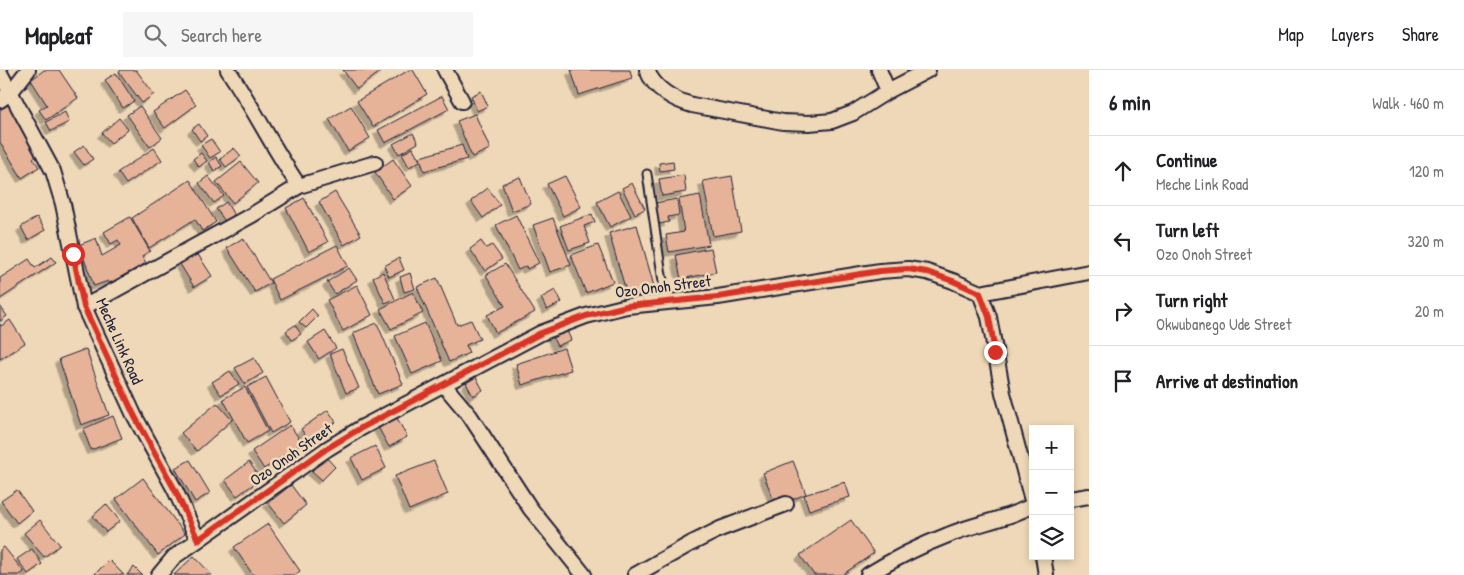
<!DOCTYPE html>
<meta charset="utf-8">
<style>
:root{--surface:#fff;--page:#f6f6f6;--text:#202124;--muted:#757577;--line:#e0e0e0}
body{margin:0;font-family:"Patrick Hand",sans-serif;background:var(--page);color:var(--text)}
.controls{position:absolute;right:15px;bottom:15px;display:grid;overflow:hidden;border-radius:0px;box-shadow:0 2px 8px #0003}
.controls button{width:45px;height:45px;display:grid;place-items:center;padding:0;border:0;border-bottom:1px solid var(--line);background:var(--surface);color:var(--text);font:25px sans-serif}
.stop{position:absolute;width:15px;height:15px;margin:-11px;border:4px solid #d93025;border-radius:50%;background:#fff}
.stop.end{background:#d93025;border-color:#fff;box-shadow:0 1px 5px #0008}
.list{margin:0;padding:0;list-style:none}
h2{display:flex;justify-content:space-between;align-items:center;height:65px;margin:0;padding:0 20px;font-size:21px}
h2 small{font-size:16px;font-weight:400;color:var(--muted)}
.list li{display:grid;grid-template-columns:32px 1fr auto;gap:15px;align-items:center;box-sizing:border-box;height:70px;padding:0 20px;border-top:1px solid var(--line)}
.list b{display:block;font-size:19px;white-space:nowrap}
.list p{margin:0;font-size:16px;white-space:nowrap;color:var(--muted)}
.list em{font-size:16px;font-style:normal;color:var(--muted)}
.icon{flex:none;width:28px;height:28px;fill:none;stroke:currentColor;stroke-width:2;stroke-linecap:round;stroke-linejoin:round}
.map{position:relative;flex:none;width:1089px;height:505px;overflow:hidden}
header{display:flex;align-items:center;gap:30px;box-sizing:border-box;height:70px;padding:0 25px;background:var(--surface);border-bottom:1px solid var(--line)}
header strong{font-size:24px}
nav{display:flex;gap:28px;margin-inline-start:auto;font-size:18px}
.search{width:350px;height:45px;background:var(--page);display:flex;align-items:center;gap:12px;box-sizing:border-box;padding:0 18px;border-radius:0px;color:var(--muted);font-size:19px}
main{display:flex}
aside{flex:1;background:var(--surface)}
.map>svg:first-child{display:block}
</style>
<header>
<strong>Mapleaf</strong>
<div class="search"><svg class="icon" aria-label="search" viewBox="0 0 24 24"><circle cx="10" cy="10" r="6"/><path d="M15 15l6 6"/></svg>Search here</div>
<nav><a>Map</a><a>Layers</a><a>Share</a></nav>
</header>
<main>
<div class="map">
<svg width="1089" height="505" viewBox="0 0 1089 505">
<defs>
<filter id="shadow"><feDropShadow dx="-4.5" dy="4.5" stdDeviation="0" flood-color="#0004"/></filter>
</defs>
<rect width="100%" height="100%" fill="#eed8b7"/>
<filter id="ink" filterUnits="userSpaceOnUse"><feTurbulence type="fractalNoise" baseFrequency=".02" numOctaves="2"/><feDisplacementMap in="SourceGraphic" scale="10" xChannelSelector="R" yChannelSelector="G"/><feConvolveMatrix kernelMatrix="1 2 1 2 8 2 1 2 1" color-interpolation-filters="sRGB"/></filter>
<g filter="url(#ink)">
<g fill="#e6b399" stroke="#22223b" filter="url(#shadow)">
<path d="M44,0H59L78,28L46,50L39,40L47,35L31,10Z"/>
<path d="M121,0H136L154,24L142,33L119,2Z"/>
<path d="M343,0H383L357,19Z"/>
<path d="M409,0H413L427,24L373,57L357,31Z"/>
<path d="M571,0H630L632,8L579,25Z"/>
<path d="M116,3L134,31L123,38L105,10Z"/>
<path d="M185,20L196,35L165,58L153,42Z"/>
<path d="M481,21L488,36L477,41L471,26Z"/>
<path d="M442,26L449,39L385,73L378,60Z"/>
<path d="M10,34L39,84L33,88L39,97L22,108L0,72V40Z"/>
<path d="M140,36L162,68L150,77L127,45Z"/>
<path d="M351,36L370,68L348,81L329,49Z"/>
<path d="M65,42L69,52L51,61L46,52Z"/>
<path d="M475,44L490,79L472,87L457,51Z"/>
<path d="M119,48L128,59L111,73L102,63Z"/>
<path d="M199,54L207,66L200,71L192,59Z"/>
<path d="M413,63L418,73L399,84L393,74Z"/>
<path d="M211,69L220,82L210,88L201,75Z"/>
<path d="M84,75L93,89L84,95L74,82Z"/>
<path d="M462,75L467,89L424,101L420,87Z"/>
<path d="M154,78L162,90L126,114L118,102Z"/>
<path d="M234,78L241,86L226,97L220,89Z"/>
<path d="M413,78L420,91L409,97L402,84Z"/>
<path d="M201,83L207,91L199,97L193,89Z"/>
<path d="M216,87L222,96L214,101L209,92Z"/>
<path d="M393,89L412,116L393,129L375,102Z"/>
<path d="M673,91L674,99L660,101L659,93Z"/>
<path d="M241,92L258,113L233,133L216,112Z"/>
<path d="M684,105L686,122L662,126L659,109Z"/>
<path d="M208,106L224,126L214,133L199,113Z"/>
<path d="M565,106L581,137L563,146L547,114Z"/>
<path d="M732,106L741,161L713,166L703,111Z"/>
<path d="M520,107L531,134L512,141L502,114Z"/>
<path d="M190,110L216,152L202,161L195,149L149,178L132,148Z"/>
<path d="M632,113L645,139L635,144L622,118Z"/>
<path d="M488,118L500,135L483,148L471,131Z"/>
<path d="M618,121L631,146L610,157L597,132Z"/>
<path d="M335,122L361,165L344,175L319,132Z"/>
<path d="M700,125L709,175L669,182L666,165L684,162L679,129Z"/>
<path d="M304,128L328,172L309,182L286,138Z"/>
<path d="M677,129L679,145L668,147L669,152L659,154L655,133Z"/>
<path d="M226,132L234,145L225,151L216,139Z"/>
<path d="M592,144L595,152L584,156L590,173L569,180L560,156Z"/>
<path d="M516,145L539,193L527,199L526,196L518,200L496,155Z"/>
<path d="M37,147L45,160L28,170L21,157Z"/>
<path d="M130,147L150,181L142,186L146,193L110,213L108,211L94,216L79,175L96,168L102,186L121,175L118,170L111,174L104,162Z"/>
<path d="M553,148L571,195L550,202L533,155Z"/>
<path d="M637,155L655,220L628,228L609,163Z"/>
<path d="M243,168L271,213L255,222L227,178Z"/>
<path d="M481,171L486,178L492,175L502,189L485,201L470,179Z"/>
<path d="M337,175L348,196L280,230L270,209Z"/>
<path d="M598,175L613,212L586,223L571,185Z"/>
<path d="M711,178L716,202L681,209L676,185Z"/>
<path d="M197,183L212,206L194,217L180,194Z"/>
<path d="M52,187L56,192L0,229V208L29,189L35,198Z"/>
<path d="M399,188L404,200L389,207L384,196Z"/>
<path d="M505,194L535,242L496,263L487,245L505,236L486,205Z"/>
<path d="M349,198L357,210L335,224L327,212Z"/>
<path d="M383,202L395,229L385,233L373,207Z"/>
<path d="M410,203L415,219L404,222L400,207Z"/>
<path d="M437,208L457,255L471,250L480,269L466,275L469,283L449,292L417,217Z"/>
<path d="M357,215L372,245L343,261L327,230Z"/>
<path d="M555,220L562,232L547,240L541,228Z"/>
<path d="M413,222L423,243L391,259L380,239Z"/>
<path d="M0,236L7,246L0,251Z"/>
<path d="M312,239L318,246L306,258L299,252Z"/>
<path d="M10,250L25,273L0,289V254L1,256Z"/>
<path d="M377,253L403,314L378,324L353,263Z"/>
<path d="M425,253L442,291L412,304L395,266Z"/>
<path d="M295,255L301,264L292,270L286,261Z"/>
<path d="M566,258L571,270L557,276L551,264Z"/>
<path d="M325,261L336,278L319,289L308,272Z"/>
<path d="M564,278L571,300L522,315L516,294Z"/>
<path d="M86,279L109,345L81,355L59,289Z"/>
<path d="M342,279L359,318L346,323L330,284Z"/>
<path d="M254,288L263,303L245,314L235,298Z"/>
<path d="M230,301L239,314L221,325L212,312Z"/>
<path d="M266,307L290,352L271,363L247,317Z"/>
<path d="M476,307L483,320L473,326L466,313Z"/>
<path d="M245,317L268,361L247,373L223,329Z"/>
<path d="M217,333L232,350L197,381L181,363Z"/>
<path d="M328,340L336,352L309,371L301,359Z"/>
<path d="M113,346L122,368L91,380L83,359Z"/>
<path d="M396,346L407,367L389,377L378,357Z"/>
<path d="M290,355L302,373L264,399L252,381Z"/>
<path d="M375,376L386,398L362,410L351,388Z"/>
<path d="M326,387L335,397L322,410L312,401Z"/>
<path d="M190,390L210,423L195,432L175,398Z"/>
<path d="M434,391L448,424L409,440L395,406Z"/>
<path d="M793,391L806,424L776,436L763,403Z"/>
<path d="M249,392L261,409L237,426L225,410Z"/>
<path d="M143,408L185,464L158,485L116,429Z"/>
<path d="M845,412L850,427L809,440L804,425Z"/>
<path d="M291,415L306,435L284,453L268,433Z"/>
<path d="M17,420L32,441L17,453L1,431Z"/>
<path d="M106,434L120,451L106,462L93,446Z"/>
<path d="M40,450L60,475L44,487L24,463Z"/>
<path d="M851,450L874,483L842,505H814L800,485Z"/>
<path d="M268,454L300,501L295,505H253L234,477Z"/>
<path d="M4,477L24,502L20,505H2L0,502V480Z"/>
<path d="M32,479L42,494L28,504L17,489Z"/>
<path d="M194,486L212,505H174Z"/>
<path d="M109,490L124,505H94Z"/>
<path d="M134,497L142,505H127Z"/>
</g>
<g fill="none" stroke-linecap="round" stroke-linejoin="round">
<defs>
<path id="service" d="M647,104L666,232"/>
<g id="minor">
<path d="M228,0C253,37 273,78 299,116"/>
<path d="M445,0L462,31"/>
<path d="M647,0C654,19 674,30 692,35L783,52L809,53L832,51L853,43L888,21L928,0"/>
<path d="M879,0L888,21"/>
<path d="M0,3L53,101L63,134L84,237L134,345L175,420L198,470"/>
<path d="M0,30L10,23L28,0"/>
<path d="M980,223L989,247L1003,323L1033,434"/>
<path d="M84,237L252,145L299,116L375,93"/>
<path d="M444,315L470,346L530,438L584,505"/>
<path d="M1070,429L1089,426"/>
<path d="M1043,486L1046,505"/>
<path d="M159,505L174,487L327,379L361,358L541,263L586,246L627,236L718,227L880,201L908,199L927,202L953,211L980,223L1089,202"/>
<path d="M635,505L690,474L720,459L786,434"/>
<path d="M868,505C892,490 922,475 948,465C976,453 1006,450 1033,435"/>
</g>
</defs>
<use href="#service" stroke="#22223b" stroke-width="11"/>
<use href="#minor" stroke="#22223b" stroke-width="18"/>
<use href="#service" stroke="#eed8b7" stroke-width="7"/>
<use href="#minor" stroke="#eed8b7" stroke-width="14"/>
</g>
</g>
<g fill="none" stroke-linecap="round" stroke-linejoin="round" filter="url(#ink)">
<path stroke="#d93025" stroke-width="6" d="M73,184L84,237L134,345L175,420L198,470L326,379L361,358L541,263L586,246L627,236L718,227L880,201L908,199L927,202L953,211L980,223L989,247L995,282"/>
</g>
<g text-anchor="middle" stroke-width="5" stroke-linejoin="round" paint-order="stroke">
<g font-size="16" fill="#22223b" stroke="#eed8b7">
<text transform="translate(663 216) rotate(-7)" y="6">Ozo Onoh Street</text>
<text transform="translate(120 271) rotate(66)" y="6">Meche Link Road</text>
<text transform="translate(291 384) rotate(-35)" y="6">Ozo Onoh Street</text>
</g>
</g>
</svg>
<div class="controls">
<button>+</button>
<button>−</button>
<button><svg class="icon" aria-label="layers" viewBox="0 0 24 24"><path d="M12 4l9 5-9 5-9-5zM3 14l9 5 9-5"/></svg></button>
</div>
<div class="stop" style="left:73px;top:184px"></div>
<div class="stop end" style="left:995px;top:282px"></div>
</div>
<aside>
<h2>6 min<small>Walk · 460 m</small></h2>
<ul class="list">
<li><svg class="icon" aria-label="ahead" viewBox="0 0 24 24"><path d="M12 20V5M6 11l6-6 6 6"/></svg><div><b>Continue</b><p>Meche Link Road</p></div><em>120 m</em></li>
<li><svg class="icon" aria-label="left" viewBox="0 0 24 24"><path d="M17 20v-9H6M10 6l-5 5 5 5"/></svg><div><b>Turn left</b><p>Ozo Onoh Street</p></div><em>320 m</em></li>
<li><svg class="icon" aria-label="right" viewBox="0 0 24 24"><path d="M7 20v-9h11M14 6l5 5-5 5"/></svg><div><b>Turn right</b><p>Okwubanego Ude Street</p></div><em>20 m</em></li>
<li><svg class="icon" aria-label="arrive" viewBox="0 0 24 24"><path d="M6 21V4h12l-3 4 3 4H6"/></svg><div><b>Arrive at destination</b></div></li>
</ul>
</aside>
</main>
